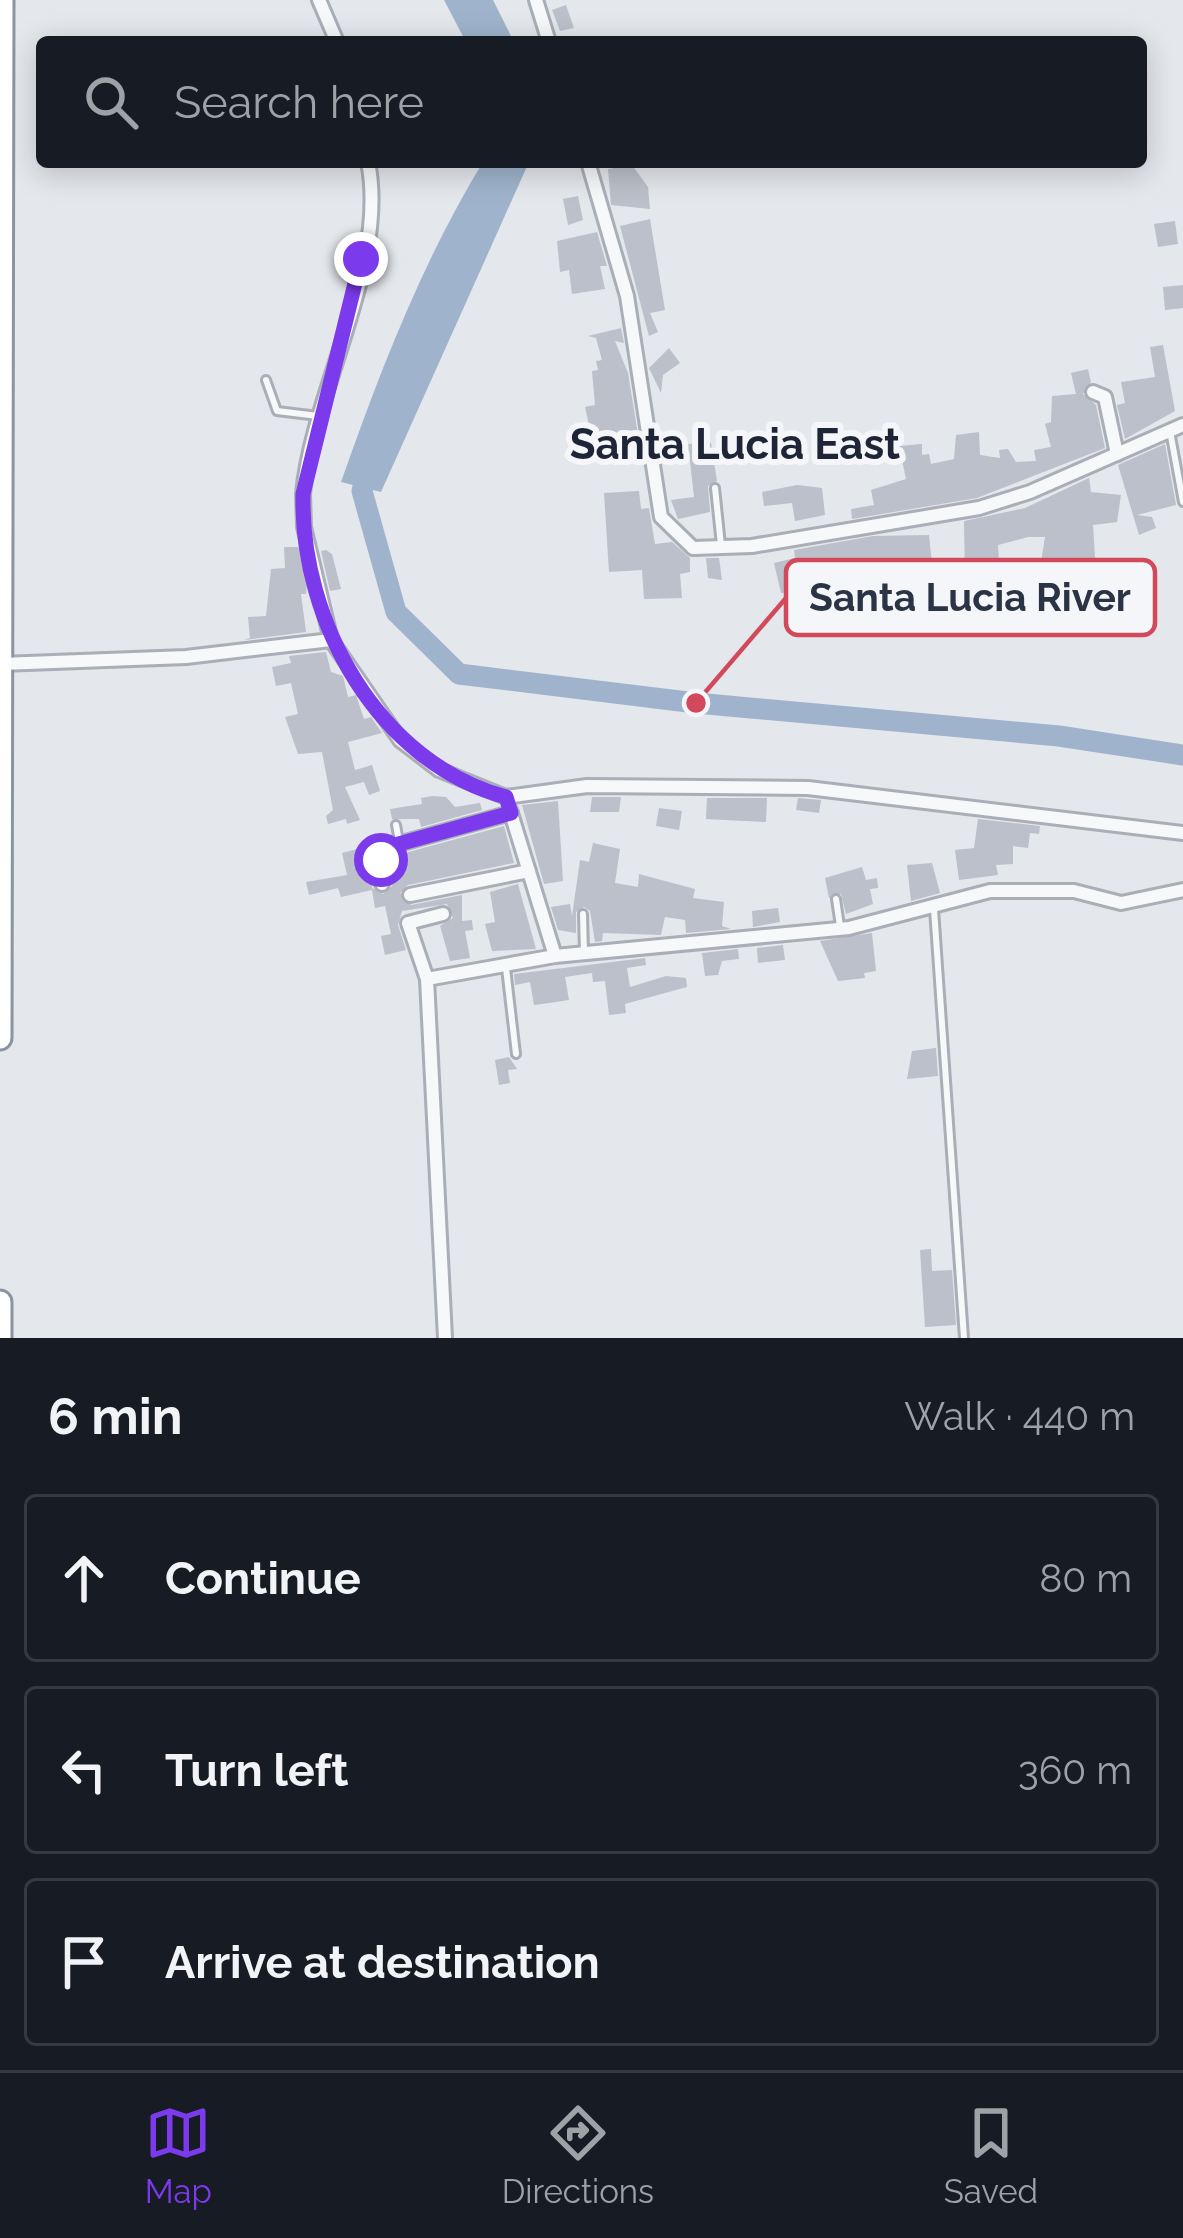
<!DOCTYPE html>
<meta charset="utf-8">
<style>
:root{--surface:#171b24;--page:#242831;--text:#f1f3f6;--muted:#9ea1a6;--line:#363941;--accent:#7c3aed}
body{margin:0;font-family:Raleway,sans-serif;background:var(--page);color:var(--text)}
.stop{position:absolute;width:36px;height:36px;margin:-27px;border:9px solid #7c3aed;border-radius:50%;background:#fff}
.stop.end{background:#7c3aed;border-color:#fff;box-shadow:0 3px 12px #0008}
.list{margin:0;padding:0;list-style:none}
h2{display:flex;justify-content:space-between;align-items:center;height:156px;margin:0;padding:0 48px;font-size:51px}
h2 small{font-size:39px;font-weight:400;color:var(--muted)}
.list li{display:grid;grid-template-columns:78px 1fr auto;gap:36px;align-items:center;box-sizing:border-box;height:168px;margin:0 24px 24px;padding:0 24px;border:3px solid var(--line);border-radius:12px}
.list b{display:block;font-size:45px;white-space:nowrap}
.list em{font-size:39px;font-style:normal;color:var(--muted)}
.icon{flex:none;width:66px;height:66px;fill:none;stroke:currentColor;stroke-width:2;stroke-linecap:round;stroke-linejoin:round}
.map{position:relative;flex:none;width:1183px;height:1338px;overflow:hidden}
.search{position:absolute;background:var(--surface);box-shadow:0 6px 30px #0003;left:36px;right:36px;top:36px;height:132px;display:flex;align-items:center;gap:30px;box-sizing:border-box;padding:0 42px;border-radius:12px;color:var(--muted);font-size:45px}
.sheet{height:732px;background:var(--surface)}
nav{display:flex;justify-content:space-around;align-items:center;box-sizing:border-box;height:168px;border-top:3px solid var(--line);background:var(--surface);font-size:33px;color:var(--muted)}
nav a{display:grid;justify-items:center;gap:6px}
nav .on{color:var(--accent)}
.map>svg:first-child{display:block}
</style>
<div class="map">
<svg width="1183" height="1338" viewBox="0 0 1183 1338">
<rect width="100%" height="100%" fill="#e4e7ec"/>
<g fill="#9fb4cc">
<path d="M444,0H493L514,42H466Z"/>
<path d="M483,162H529L381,492L341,482C380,371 422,262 483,162Z"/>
</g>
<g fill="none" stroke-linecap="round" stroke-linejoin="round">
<path stroke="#9fb4cc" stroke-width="21" d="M368,464L362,491L396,612L459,674L696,703L1059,736L1183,755"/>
</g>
<g fill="#bbc0ca">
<path d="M566,5L574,28L560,31L552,10Z"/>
<path d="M632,165L648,187L650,209L611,205L608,169Z"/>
<path d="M578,196L583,220L568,225L563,199Z"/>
<path d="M650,219L665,310L650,313L658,332L649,336L620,226Z"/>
<path d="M1175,221L1178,244L1158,247L1154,224Z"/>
<path d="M597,232L607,266H600L605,289L572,294L569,270L560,272L557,241Z"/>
<path d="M1183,285V308L1165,310L1163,287Z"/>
<path d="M621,328L624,343L615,341L628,373L639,441L630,443L632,456L605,463L602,452L578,457L574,443L592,439L585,407L595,405L592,371L598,370L596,361L602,360L596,338L588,336Z"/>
<path d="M1163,345L1175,411L1125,439L1117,405L1125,403L1121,382L1155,377L1150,347Z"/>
<path d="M669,348L680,363L663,375L661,393L649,368Z"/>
<path d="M1088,369L1091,382L1083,394L1096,405L1105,448L977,498L852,519L851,509L874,505L871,490L906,479L899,446L922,444V455L929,454L931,464L954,459L956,435L979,432L980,455L1000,458L999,450L1008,449L1016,462L1036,461L1034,450L1051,447L1045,424L1051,422L1052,396L1076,394L1071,373Z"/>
<path d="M711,443L717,481L708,486L710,512L678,519L671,500L694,497L688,444Z"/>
<path d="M1165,444L1176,505L1137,515L1152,517L1156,528L1139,535L1118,465Z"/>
<path d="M1089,478L1091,492L1121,495L1117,522L1093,525L1095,558L1084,577L1055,573L1056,564L1041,562L1045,537H1028L998,545L999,562L979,560L977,579L965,578L964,521L1025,508Z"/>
<path d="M797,485L822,488L825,515L795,521L792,503L764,506L762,492Z"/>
<path d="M639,491L641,509L649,508L655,544L672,542L690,558V572L680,574L682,598L644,599L642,570L609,572L604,493Z"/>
<path d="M929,535L934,583L894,584L891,569L868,574L872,596L843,602L841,591L781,593L774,563L795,558L794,550L873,536Z"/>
<path d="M284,547H298L307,583L306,594H301L306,632L244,640L250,638L248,617L266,616L271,569L285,568Z"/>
<path d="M326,550L332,554L341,589L330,591L321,551Z"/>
<path d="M706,558H719L722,580L708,578Z"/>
<path d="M326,652L331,672L343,676L348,697L356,695L364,719L371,717L382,733L348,742L355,770L372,765L380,791L369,795L364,782L345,787L360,820L347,824L346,819L328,824L326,816L333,810L322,752L298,754L285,717L298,714L291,683L276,686L272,667L291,663L289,656Z"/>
<path d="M432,796L446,797L455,807L480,803L482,810L421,827L419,819H392L390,809L422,804L421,798Z"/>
<path d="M592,797H621L619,812H590Z"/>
<path d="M707,798H767L766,822L706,819Z"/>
<path d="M798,798L821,800L819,813L796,810Z"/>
<path d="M558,801L563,881L544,884L522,805Z"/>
<path d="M659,808L682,811L679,830L656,826Z"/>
<path d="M978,819L1040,826L1039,834L1030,833L1028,848L1013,846V864L996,865L998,875L959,880L955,850L974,848Z"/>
<path d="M504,826L514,863L408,885L400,893L411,905L462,895V921L472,920L473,930L465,931L470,958L450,961L440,926L453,918L447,904L402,911L398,925L406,950L385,955L381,936L391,934L385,906L375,908L372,890L341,897L338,888L309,895L306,882L347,875L342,853L365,847L367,857L373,855L372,888L383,894L392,886L394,856Z"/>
<path d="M593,843L620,849L615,883L638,887L639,874L695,889L693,898L724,902L722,926L731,929L686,933L685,920L665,917L661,935L603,933L602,941L595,942L590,911L584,907L576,912V933L558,930L551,907L570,904L572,916L580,860L589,862Z"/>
<path d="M932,863L940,893L911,901L907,865Z"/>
<path d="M862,867L866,880L877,878L878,888L870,889L873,904L846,914L841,894L829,898L825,878Z"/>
<path d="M518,884L536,949L492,951L485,924L495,922L490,892Z"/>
<path d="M778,908L780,922L753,927L752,911Z"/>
<path d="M872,933L876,971L864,973L865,978L838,981L820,941Z"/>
<path d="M783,945L785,960L758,963L757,948Z"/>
<path d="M738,949L739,959L722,961L718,975L705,976L702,953Z"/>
<path d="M645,958L646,965L627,968L630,987L666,976L686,978L687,987L625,1004L626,1013L609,1015L605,981L593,982L592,973L565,977L569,1000L556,1002L534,1005L530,982L515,985L514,974Z"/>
<path d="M936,1048L938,1076L907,1079L912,1051Z"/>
<path d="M509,1057L517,1069L508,1070L510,1083L499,1085L495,1060Z"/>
<path d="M931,1249L932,1271L952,1270L956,1325L925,1327L920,1250Z"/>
</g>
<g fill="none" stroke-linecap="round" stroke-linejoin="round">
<defs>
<g id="lane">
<path d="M266,380L277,411L318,416"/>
<path d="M1170,431L1183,502"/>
<path d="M715,488L721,545"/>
<path d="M396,825L399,841"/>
<path d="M836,899L840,926"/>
<path d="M934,909L964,1338"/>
<path d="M583,914L584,953"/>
<path d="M506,968L516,1054"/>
</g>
<g id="street">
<path d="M319,0L337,42"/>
<path d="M536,0L549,42"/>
<path d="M588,162L627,296L661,517L693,548L752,546L979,508L1030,492L1183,425"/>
<path d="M1093,392L1105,397L1117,454"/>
<path d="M331,640L304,527L303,494C312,392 389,265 368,162"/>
<path d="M1,664L186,657L331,640L400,740L439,770L506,797L587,786L808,788L1183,833"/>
<path d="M510,810L555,956"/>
<path d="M382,884L384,848L511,813"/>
<path d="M410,895L529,871"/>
<path d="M427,979L408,923L443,914"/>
<path d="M445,1338L427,979L555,956L849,928L990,891H1074L1121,903L1183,890"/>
</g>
<g id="highway">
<path d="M0,1038L2,0"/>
<path d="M0,1302V1338"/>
</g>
</defs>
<use href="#lane" stroke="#a9aeb7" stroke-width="12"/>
<use href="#street" stroke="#a9aeb7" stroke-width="18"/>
<use href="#highway" stroke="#8b94a3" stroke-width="27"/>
<use href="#lane" stroke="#f7f8fa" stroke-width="6"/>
<use href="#street" stroke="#f7f8fa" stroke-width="12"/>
<use href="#highway" stroke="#fff" stroke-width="21"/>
</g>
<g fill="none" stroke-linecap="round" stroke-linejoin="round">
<path stroke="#7c3aed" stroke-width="15" d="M361,259L303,494C300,622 379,763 506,797L511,813L384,848L381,860"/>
</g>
<g text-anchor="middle" stroke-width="12" stroke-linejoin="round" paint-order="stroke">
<g font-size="42" font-weight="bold" fill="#1d2536" stroke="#f4f6f9">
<text x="735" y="459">Santa Lucia East</text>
</g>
</g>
<path fill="none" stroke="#d1495b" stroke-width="4.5" d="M696 703L786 598"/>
<circle fill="#d1495b" stroke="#f4f6f9" stroke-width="4.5" cx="696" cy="703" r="12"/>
<rect fill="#f4f6f9" stroke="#d1495b" stroke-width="4.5" x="786" y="560" width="369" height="75" rx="12"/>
<g font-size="39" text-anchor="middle" font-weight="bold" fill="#2b3445">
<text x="970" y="611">Santa Lucia River</text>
</g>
</svg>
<div class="stop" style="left:381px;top:860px"></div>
<div class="stop end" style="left:361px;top:259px"></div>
<div class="search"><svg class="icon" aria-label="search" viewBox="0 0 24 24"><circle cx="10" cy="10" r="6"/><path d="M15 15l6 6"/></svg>Search here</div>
</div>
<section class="sheet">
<h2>6 min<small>Walk · 440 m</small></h2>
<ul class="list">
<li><svg class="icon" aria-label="ahead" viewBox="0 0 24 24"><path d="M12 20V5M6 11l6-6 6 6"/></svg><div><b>Continue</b></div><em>80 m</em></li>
<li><svg class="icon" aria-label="left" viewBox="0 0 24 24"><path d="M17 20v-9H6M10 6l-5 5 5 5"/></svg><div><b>Turn left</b></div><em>360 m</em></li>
<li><svg class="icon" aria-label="arrive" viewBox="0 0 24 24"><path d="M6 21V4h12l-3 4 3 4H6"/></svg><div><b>Arrive at destination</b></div></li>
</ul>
</section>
<nav>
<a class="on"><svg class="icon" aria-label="map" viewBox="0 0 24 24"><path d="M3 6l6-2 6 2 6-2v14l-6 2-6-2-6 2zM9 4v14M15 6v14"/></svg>Map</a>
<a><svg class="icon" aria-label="directions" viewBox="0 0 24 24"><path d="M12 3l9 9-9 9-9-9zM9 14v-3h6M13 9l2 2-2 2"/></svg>Directions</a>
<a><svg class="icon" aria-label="saved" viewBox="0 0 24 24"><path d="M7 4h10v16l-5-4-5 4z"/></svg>Saved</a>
</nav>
